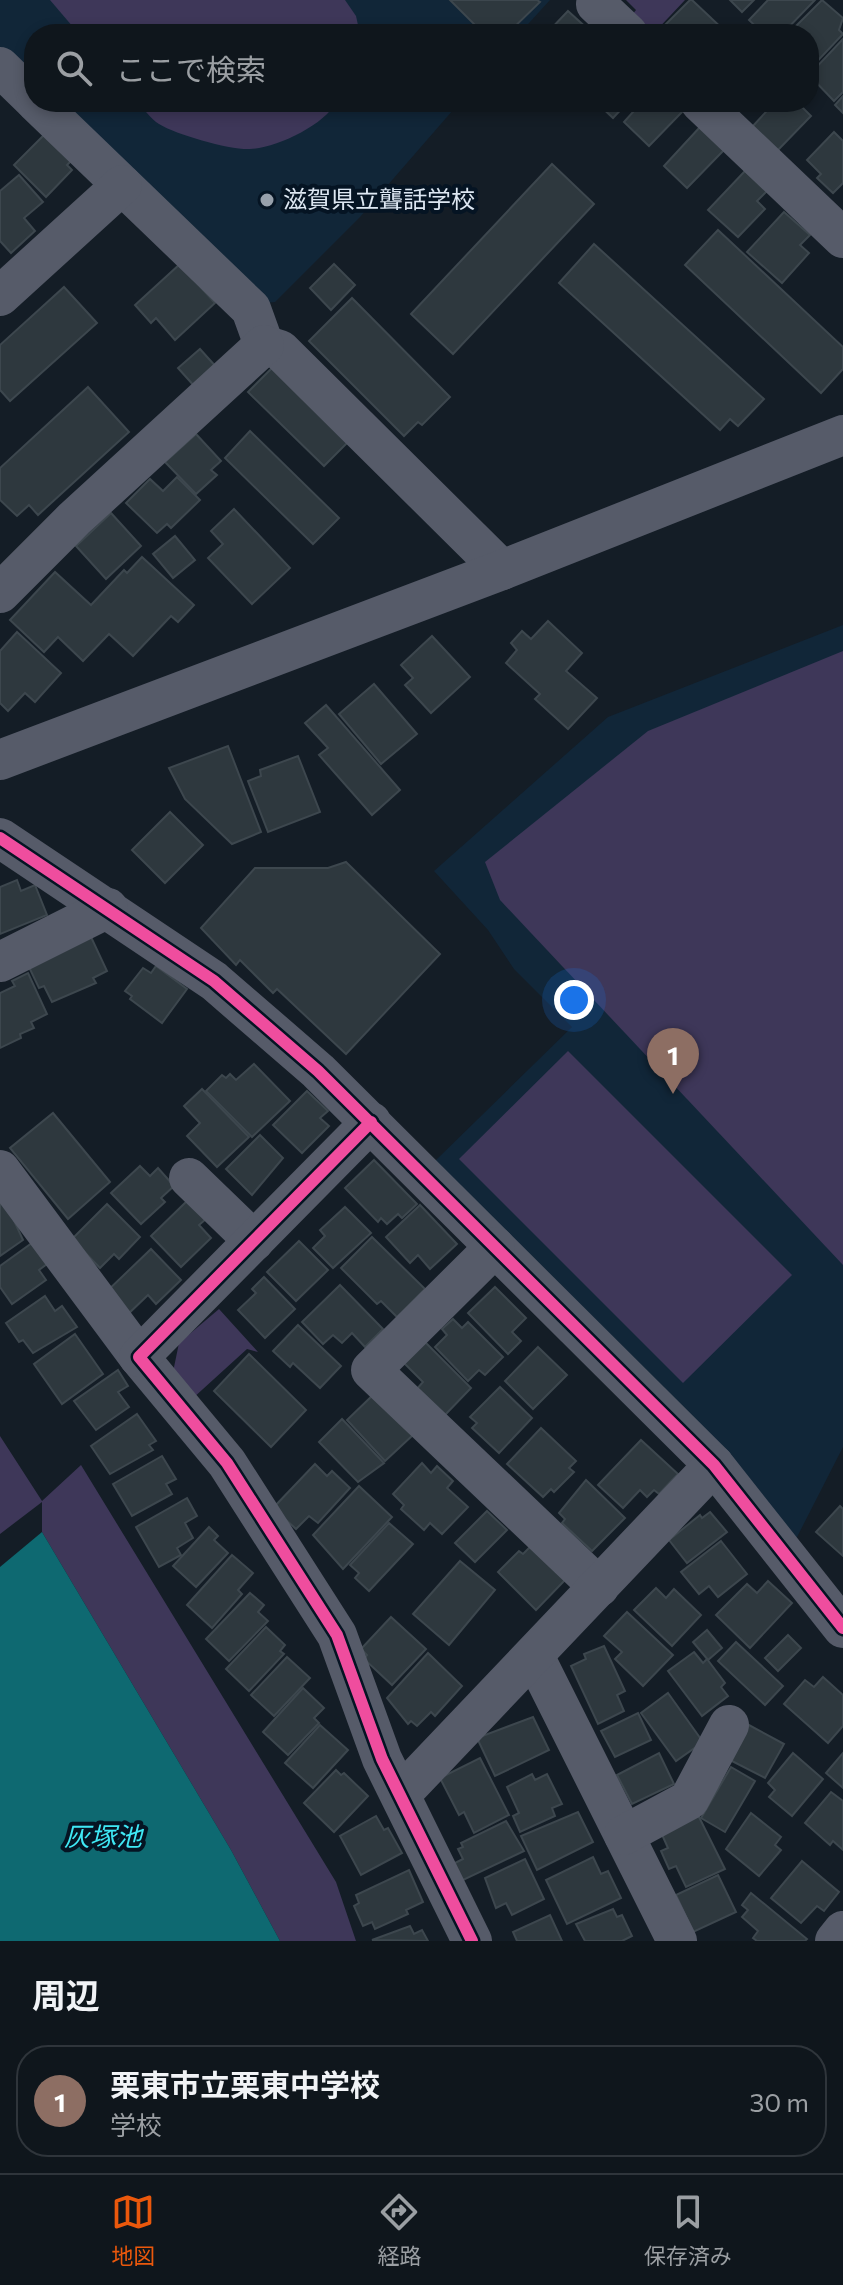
<!DOCTYPE html>
<html lang="ja">
<meta charset="utf-8">
<style>
:root{--surface:#0f161c;--page:#181f25;--text:#f1f3f6;--muted:#9b9fa3;--line:#2f353b;--accent:#ea580c}
body{margin:0;font-family:Commissioner,"Noto Sans JP",sans-serif;background:var(--page);color:var(--text)}
.you{position:absolute;left:574px;top:1000px;width:28px;height:28px;margin:-20px;border:6px solid #fff;border-radius:50%;background:#1a73e8;box-shadow:0 0 0 12px #1a73e833}
.badge{display:grid;place-items:center;width:52px;height:52px;border-radius:50%;background:var(--accent);color:#fff;font-size:26px;font-weight:700}
.pin{position:absolute;translate:-50% -66px;filter:drop-shadow(0 2px 4px #0008)}
.pin::after{content:'';position:absolute;top:42px;width:28px;height:24px;background:inherit;clip-path:polygon(0 0,100% 0,50% 100%)}
.list{margin:0;padding:0;list-style:none}
h2{display:flex;justify-content:space-between;align-items:center;height:104px;margin:0;padding:0 32px;font-size:34px}
h2 small{font-size:26px;font-weight:400;color:var(--muted)}
.list li{display:grid;grid-template-columns:52px 1fr auto;gap:24px;align-items:center;box-sizing:border-box;height:112px;margin:0 16px 16px;padding:0 16px;border:2px solid var(--line);border-radius:32px}
.list b{display:block;font-size:30px;white-space:nowrap}
.list p{margin:0;font-size:26px;white-space:nowrap;color:var(--muted)}
.list em{font-size:26px;font-style:normal;color:var(--muted)}
.icon{flex:none;width:44px;height:44px;fill:none;stroke:currentColor;stroke-width:2;stroke-linecap:round;stroke-linejoin:round}
.map{position:relative;flex:none;width:843px;height:1941px;overflow:hidden}
.search{position:absolute;background:var(--surface);box-shadow:0 4px 12px #0003;left:24px;right:24px;top:24px;height:88px;display:flex;align-items:center;gap:20px;box-sizing:border-box;padding:0 28px;border-radius:32px;color:var(--muted);font-size:30px}
.sheet{height:232px;background:var(--surface)}
nav{display:flex;justify-content:space-around;align-items:center;box-sizing:border-box;height:112px;border-top:2px solid var(--line);background:var(--surface);font-size:22px;color:var(--muted)}
nav a{display:grid;justify-items:center;gap:4px}
nav .on{color:var(--accent)}
.map>svg:first-child{display:block}
</style>
<div class="map">
<svg width="843" height="1941" viewBox="0 0 843 1941">
<rect width="100%" height="100%" fill="#141d26"/>
<g fill="#112638">
<path d="M0,0H550L519,34H34V80L0,47Z"/>
<path d="M57,102H460L360,217L275,302L265,303Z"/>
<path d="M843,625V1447L795,1541L434,1162L572,1027L514,969L488,930L434,871L608,717Z"/>
</g>
<g fill="#3e3759">
<path d="M50,0H345L356,16L360,34H79Z"/>
<path d="M626,0H685L653,34L632,15L636,10Z"/>
<path d="M137,102H336C325,125 276,148 250,149C230,150 177,135 159,124C151,119 144,109 137,102Z"/>
<path d="M843,651V1265L500,900L485,862L648,731Z"/>
<path d="M568,1051L792,1275L683,1383L459,1159Z"/>
<path d="M219,1309L258,1352L247,1349L192,1399L173,1372L179,1343Z"/>
<path d="M0,1436L42,1501L81,1465L336,1882L356,1941H280L231,1850L42,1532V1502L0,1534Z"/>
</g>
<path fill="#0e6971" d="M42,1532L231,1850L280,1941H0V1567Z"/>
<g fill="#2e383e" stroke="#3d474e" stroke-width="2">
<path d="M450,0H537L540,2L507,34H484Z"/>
<path d="M690,0H692L726,32L670,34L663,27Z"/>
<path d="M730,0H754L742,12Z"/>
<path d="M768,0H815L782,34H764L749,20Z"/>
<path d="M822,0L843,18L839,30L843,34L809,70V34H788Z"/>
<path d="M568,11L590,31L586,34H546Z"/>
<path d="M843,39V92L834,101L809,75Z"/>
<path d="M843,96V113L835,105Z"/>
<path d="M596,102H628L613,118Z"/>
<path d="M642,102H674L683,111L649,146L624,122Z"/>
<path d="M775,102H797L811,116L777,151L752,127Z"/>
<path d="M700,127L724,150L687,188L664,166Z"/>
<path d="M834,132L843,141V183L833,193L817,178L821,174L807,160Z"/>
<path d="M45,134L72,160L67,165L72,170L46,197L14,165Z"/>
<path d="M552,164L594,204L453,354L411,314Z"/>
<path d="M745,171L767,191L757,201L765,209L738,237L708,210Z"/>
<path d="M19,175L43,202L24,218L35,231L11,253L0,241V191Z"/>
<path d="M784,212L810,235L800,245L809,253L782,283L747,252Z"/>
<path d="M718,230L843,347V369L821,393L685,265Z"/>
<path d="M594,244L764,399L738,426L730,419L720,430L559,283Z"/>
<path d="M180,264L215,303L175,340L156,318L151,323L135,305Z"/>
<path d="M334,264L355,285L331,310L310,288Z"/>
<path d="M64,287L97,323L10,401L0,390V345Z"/>
<path d="M352,298L450,397L422,425L418,422L404,436L309,341Z"/>
<path d="M200,349L218,369L196,388L178,368Z"/>
<path d="M279,361L354,436L324,466L248,392Z"/>
<path d="M88,387L129,432L38,515L29,505L17,516L0,500V468Z"/>
<path d="M250,431L339,518L313,544L225,458Z"/>
<path d="M196,434L221,461L211,470L217,475L196,494L165,462Z"/>
<path d="M177,477L200,500L171,528L167,524L157,533L126,503L150,479L163,491Z"/>
<path d="M234,509L290,568L252,604L208,558L223,544L211,531Z"/>
<path d="M111,513L141,546L106,579L76,546Z"/>
<path d="M175,536L195,560L173,578L153,554Z"/>
<path d="M142,557L194,605L178,622L171,616L133,656L109,634L83,661L58,637L44,652L10,620L55,572L91,605L124,570L127,573Z"/>
<path d="M548,621L582,653L566,671L597,698L568,729L535,699L540,694L506,663L517,650L511,643L522,631L531,639Z"/>
<path d="M17,632L61,673L35,702L25,693L8,711L0,703V651Z"/>
<path d="M432,636L470,677L431,713L405,685L413,678L401,665Z"/>
<path d="M374,684L417,734L381,764L339,714Z"/>
<path d="M326,705L400,790L372,815L319,755L328,748L305,723Z"/>
<path d="M228,746L261,832L232,844L185,799L169,768Z"/>
<path d="M298,756L320,812L268,832L248,781L261,776L260,770Z"/>
<path d="M170,812L203,845L165,883L132,850Z"/>
<path d="M346,862L440,954L346,1054L277,989L273,993L240,960L236,965L201,928L255,868H328Z"/>
<path d="M17,880L21,891L35,885L47,915L0,934V887Z"/>
<path d="M91,937L107,971L93,978L96,983L52,1002L44,986L39,988L28,965Z"/>
<path d="M156,966L187,989L162,1023L130,999L132,996L125,991L143,968L151,973Z"/>
<path d="M28,973L47,1014L31,1022L34,1028L20,1034L21,1038L0,1048V993L15,986L12,981Z"/>
<path d="M254,1064L290,1101L252,1137L206,1091L222,1075L226,1078L230,1074L236,1080Z"/>
<path d="M202,1089L249,1137L217,1167L187,1136L200,1123L184,1106Z"/>
<path d="M307,1091L328,1111L320,1118L329,1126L302,1153L273,1125Z"/>
<path d="M53,1113L110,1182L68,1219L10,1148Z"/>
<path d="M260,1135L283,1158L252,1195L226,1169Z"/>
<path d="M374,1160L417,1204L402,1218L398,1214L387,1224L381,1218L378,1222L345,1188Z"/>
<path d="M140,1166L150,1176L158,1168L174,1186L161,1198L165,1202L141,1224L111,1193Z"/>
<path d="M188,1200L206,1219L199,1225L211,1238L181,1267L151,1236Z"/>
<path d="M5,1201L23,1240L0,1256V1204Z"/>
<path d="M107,1204L140,1237L119,1259L114,1254L100,1268L72,1239Z"/>
<path d="M420,1205L457,1244L430,1269L418,1255L410,1263L386,1237Z"/>
<path d="M345,1207L371,1233L333,1268L313,1248L325,1236L320,1230Z"/>
<path d="M372,1237L425,1289L397,1317L381,1301L377,1304L341,1268Z"/>
<path d="M299,1241L328,1270L296,1301L267,1272Z"/>
<path d="M32,1243L47,1264L39,1270L46,1280L12,1304L0,1287V1266Z"/>
<path d="M151,1249L181,1280L156,1304L148,1295L125,1317L103,1295Z"/>
<path d="M264,1277L295,1309L265,1338L238,1310L256,1293L252,1289Z"/>
<path d="M340,1285L383,1329L365,1347L352,1333L342,1343L333,1335L323,1344L302,1322Z"/>
<path d="M495,1287L526,1318L512,1332L521,1341L508,1354L468,1313Z"/>
<path d="M45,1296L55,1311L62,1306L77,1327L33,1353L23,1340L19,1342L6,1323Z"/>
<path d="M453,1319L462,1328L468,1322L503,1357L485,1375L479,1370L468,1381L435,1347L447,1335L442,1329Z"/>
<path d="M298,1325L341,1366L320,1388L293,1363L290,1367L273,1351Z"/>
<path d="M75,1334L103,1374L62,1404L34,1364Z"/>
<path d="M422,1339L471,1388L443,1417L416,1390L423,1382L401,1360Z"/>
<path d="M538,1347L567,1375L533,1409L505,1381Z"/>
<path d="M249,1354L306,1410L271,1447L214,1391Z"/>
<path d="M118,1370L128,1386L118,1392L129,1407L96,1430L74,1401Z"/>
<path d="M500,1387L532,1418L499,1453L472,1428L477,1423L470,1417Z"/>
<path d="M374,1394L413,1435L385,1461L347,1420Z"/>
<path d="M137,1414L156,1441L149,1445L153,1450L110,1474L91,1446Z"/>
<path d="M342,1419L384,1463L358,1482L319,1442Z"/>
<path d="M541,1428L576,1461L569,1468L574,1472L554,1492L551,1489L543,1497L507,1464Z"/>
<path d="M641,1440L678,1474L659,1494L654,1490L647,1497L640,1490L623,1508L598,1485Z"/>
<path d="M162,1456L176,1479L166,1484L172,1494L132,1516L113,1484Z"/>
<path d="M422,1463L431,1473L437,1466L453,1481L447,1488L468,1507L442,1534L430,1523L424,1530L401,1509L404,1505L393,1494Z"/>
<path d="M315,1464L327,1476L332,1471L350,1488L318,1523L309,1516L296,1529L273,1508Z"/>
<path d="M586,1480L625,1518L592,1551L562,1523L565,1519L559,1513Z"/>
<path d="M359,1486L392,1517L343,1569L313,1535Z"/>
<path d="M187,1498L197,1516L185,1523L193,1538L177,1548L181,1555L159,1567L136,1527Z"/>
<path d="M840,1506L843,1509V1556L816,1532Z"/>
<path d="M487,1511L507,1530L475,1562L455,1543Z"/>
<path d="M710,1512L727,1532L687,1563L669,1540L700,1515L702,1518Z"/>
<path d="M389,1523L413,1544L369,1591L355,1578L359,1573L350,1565Z"/>
<path d="M209,1527L218,1536L214,1540L228,1553L196,1587L173,1566Z"/>
<path d="M721,1541L747,1574L718,1597L709,1586L699,1594L681,1572Z"/>
<path d="M532,1545L566,1579L536,1610L498,1572L519,1551L523,1554Z"/>
<path d="M232,1555L253,1573L238,1590L242,1594L212,1628L187,1605Z"/>
<path d="M460,1561L495,1590L449,1645L413,1614Z"/>
<path d="M768,1581L792,1603L750,1648L716,1615L747,1584L757,1593Z"/>
<path d="M656,1588L666,1598L674,1589L701,1615L672,1646L634,1610Z"/>
<path d="M250,1593L264,1605L258,1612L268,1621L229,1661L206,1639Z"/>
<path d="M627,1612L673,1655L643,1686L615,1659L622,1652L604,1636Z"/>
<path d="M391,1617L426,1649L392,1685L364,1659L367,1655L361,1649Z"/>
<path d="M266,1627L285,1645L280,1651L284,1654L249,1691L226,1669Z"/>
<path d="M707,1630L722,1648L708,1660L693,1642Z"/>
<path d="M788,1635L801,1648L778,1671L765,1658Z"/>
<path d="M736,1642L783,1686L765,1705L718,1661Z"/>
<path d="M604,1646L625,1691L617,1695L624,1711L598,1724L571,1666L586,1659L584,1654Z"/>
<path d="M694,1652L703,1663L707,1659L725,1683L721,1687L728,1696L702,1716L668,1671Z"/>
<path d="M428,1653L462,1686L435,1716L431,1712L417,1726L411,1721L408,1724L387,1698Z"/>
<path d="M287,1657L310,1678L274,1716L251,1695Z"/>
<path d="M823,1677L843,1695V1726L828,1743L784,1704L805,1680L814,1687Z"/>
<path d="M303,1688L324,1708L314,1718L319,1723L288,1755L263,1732Z"/>
<path d="M668,1693L703,1742L676,1761L641,1713Z"/>
<path d="M638,1713L651,1740L615,1757L601,1731Z"/>
<path d="M533,1717L549,1750L495,1776L477,1738Z"/>
<path d="M747,1724L784,1744L765,1778L728,1759Z"/>
<path d="M320,1725L348,1750L313,1788L285,1763Z"/>
<path d="M659,1753L674,1784L632,1804L617,1775Z"/>
<path d="M793,1753L823,1779L792,1816L769,1797L775,1790L768,1783Z"/>
<path d="M843,1753V1788L826,1773Z"/>
<path d="M480,1758L509,1815L474,1833L464,1812L459,1815L440,1778Z"/>
<path d="M731,1767L755,1781L725,1832L701,1818Z"/>
<path d="M336,1770L341,1775L344,1773L368,1796L334,1832L304,1803Z"/>
<path d="M532,1774L535,1780L547,1774L562,1804L552,1808L555,1816L520,1832L513,1816L519,1813L507,1787Z"/>
<path d="M831,1792L843,1801V1850L833,1841L830,1845L805,1823Z"/>
<path d="M696,1811L725,1869L686,1887L676,1866L669,1869L661,1851L668,1848L659,1828Z"/>
<path d="M578,1812L593,1842L537,1870L521,1836Z"/>
<path d="M751,1813L781,1837L775,1845L781,1850L759,1876L726,1849Z"/>
<path d="M376,1816L384,1830L388,1828L402,1853L361,1875L340,1836Z"/>
<path d="M506,1821L524,1851L461,1881L453,1864L463,1859L458,1849L463,1847L461,1843Z"/>
<path d="M593,1857L601,1874L608,1871L621,1898L567,1924L546,1880Z"/>
<path d="M525,1859L544,1899L512,1915L506,1903L496,1908L485,1878Z"/>
<path d="M802,1861L839,1892L824,1911L817,1906L801,1923L771,1898Z"/>
<path d="M409,1870L423,1902L406,1910L408,1914L375,1929L372,1922L363,1926L354,1906L359,1903L356,1895Z"/>
<path d="M718,1875L736,1912L693,1932L676,1895Z"/>
<path d="M751,1893L807,1939L805,1941H757L753,1938L758,1931L742,1917L748,1910L742,1905Z"/>
<path d="M613,1909L617,1917L622,1915L632,1936L622,1941H585L576,1924Z"/>
<path d="M550,1915L562,1941H517L513,1932Z"/>
<path d="M410,1926L414,1934L422,1930L428,1941L372,1940Z"/>
</g>
<g fill="none" stroke-linecap="round" stroke-linejoin="round">
<g stroke="#565b69" stroke-width="40">
<path d="M596,4L628,34"/>
<path d="M0,67L34,100"/>
<path d="M36,102L251,309L264,345"/>
<path d="M700,102L843,238"/>
<path d="M0,296L122,185"/>
<path d="M264,345L280,350L502,570"/>
<path d="M0,593L74,519L264,345"/>
<path d="M0,760L502,570L843,435"/>
<path d="M0,838L214,981L318,1071L714,1465L843,1628"/>
<path d="M0,962L108,908"/>
<path d="M0,1170L139,1357L227,1463L337,1635L382,1759L472,1941"/>
<path d="M189,1178L254,1241"/>
<path d="M495,1247L371,1370L599,1587"/>
<path d="M139,1357L371,1122"/>
<path d="M534,1656L677,1941"/>
<path d="M401,1794L714,1465"/>
<path d="M624,1835L689,1800L729,1725"/>
<path d="M835,1941L843,1931"/>
</g>
<defs>
<g id="cycleway">
<path d="M0,838L214,981L318,1071L714,1465L843,1628"/>
<path d="M371,1122L139,1357L227,1463L337,1635L382,1759L472,1941"/>
</g>
</defs>
<use href="#cycleway" stroke="#051423" stroke-width="17"/>
<use href="#cycleway" stroke="#ef4d9e" stroke-width="12"/>
</g>
<circle fill="#97a0ab" stroke="#051423" stroke-width="3" cx="267" cy="200" r="8"/>
<g text-anchor="middle" stroke-width="8" stroke-linejoin="round" paint-order="stroke">
<g font-size="24" fill="#dde7f2" stroke="#051423" text-anchor="start">
<text x="283" y="208">滋賀県立聾話学校</text>
</g>
<g font-size="26" font-style="italic" fill="#3fe8f5" stroke="#051423">
<text x="103" y="1846">灰塚池</text>
</g>
</g>
</svg>
<div class="you"></div>
<div class="pin badge" style="left:673px;top:1094px;background:#8d6e63">1</div>
<div class="search"><svg class="icon" aria-label="search" viewBox="0 0 24 24"><circle cx="10" cy="10" r="6"/><path d="M15 15l6 6"/></svg>ここで検索</div>
</div>
<section class="sheet">
<h2>周辺<small></small></h2>
<ul class="list">
<li><span class="badge" style="background:#8d6e63">1</span><div><b>栗東市立栗東中学校</b><p>学校</p></div><em>30 m</em></li>
</ul>
</section>
<nav>
<a class="on"><svg class="icon" aria-label="map" viewBox="0 0 24 24"><path d="M3 6l6-2 6 2 6-2v14l-6 2-6-2-6 2zM9 4v14M15 6v14"/></svg>地図</a>
<a><svg class="icon" aria-label="directions" viewBox="0 0 24 24"><path d="M12 3l9 9-9 9-9-9zM9 14v-3h6M13 9l2 2-2 2"/></svg>経路</a>
<a><svg class="icon" aria-label="saved" viewBox="0 0 24 24"><path d="M7 4h10v16l-5-4-5 4z"/></svg>保存済み</a>
</nav>
